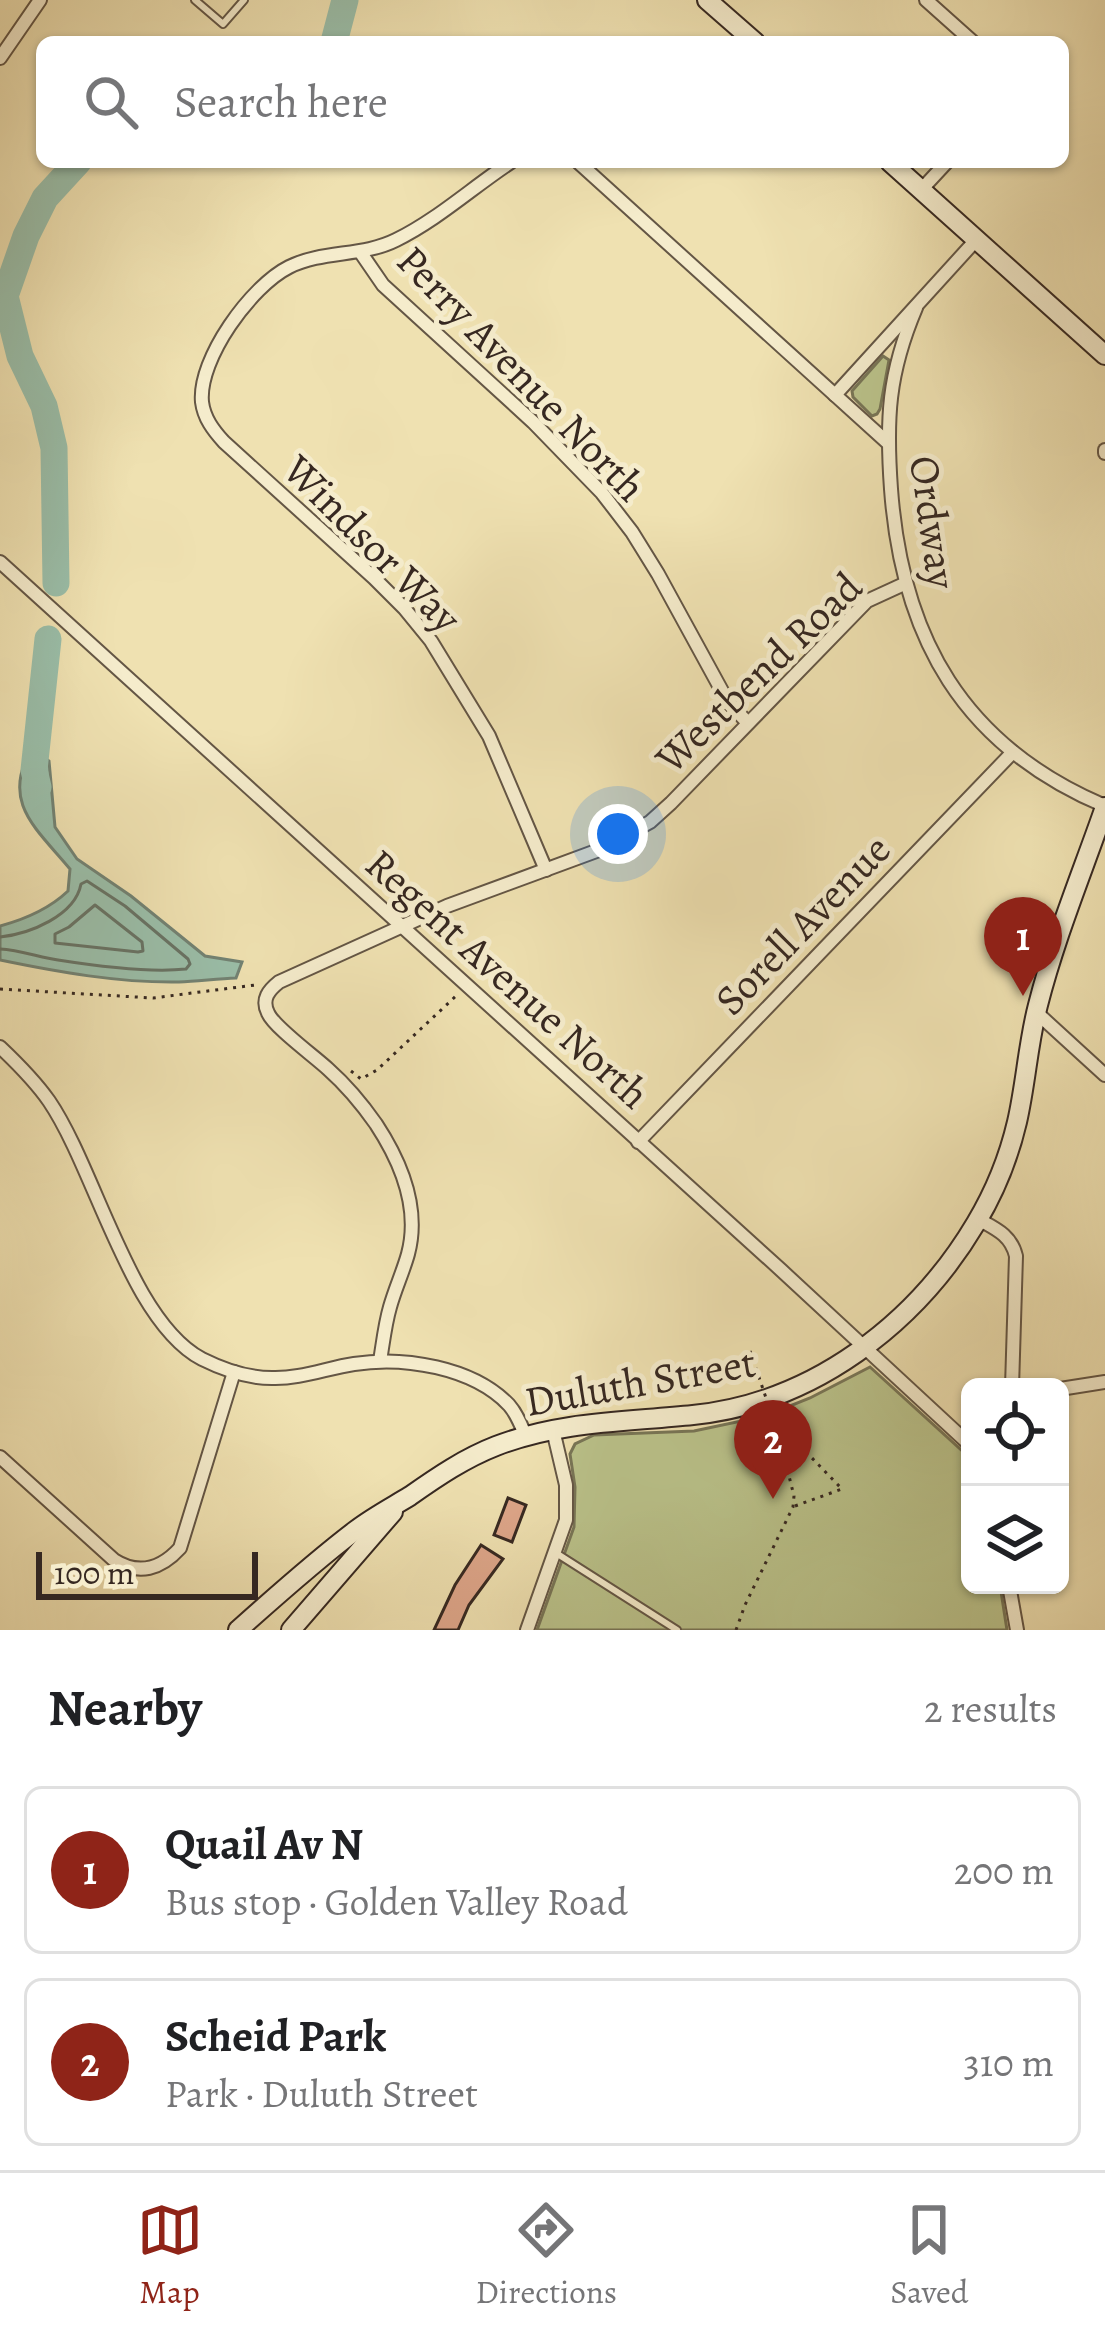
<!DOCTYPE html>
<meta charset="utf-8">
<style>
:root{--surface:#fff;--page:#f2f2f2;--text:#202124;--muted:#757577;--line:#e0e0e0;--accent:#8f2418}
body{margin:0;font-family:Alegreya,serif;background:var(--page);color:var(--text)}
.controls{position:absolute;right:36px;bottom:36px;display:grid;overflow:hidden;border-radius:18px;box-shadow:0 3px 9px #0004}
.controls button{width:108px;height:108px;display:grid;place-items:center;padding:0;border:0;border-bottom:3px solid var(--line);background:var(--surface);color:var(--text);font:60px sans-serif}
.scale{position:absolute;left:36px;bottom:30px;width:222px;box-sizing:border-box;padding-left:12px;border:6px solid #362821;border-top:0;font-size:33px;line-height:42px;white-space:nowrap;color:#362821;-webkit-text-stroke:9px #f5eccc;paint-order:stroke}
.you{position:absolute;left:618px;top:834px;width:42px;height:42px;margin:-30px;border:9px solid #fff;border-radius:50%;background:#1a73e8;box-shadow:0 0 0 18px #1a73e833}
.badge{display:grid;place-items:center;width:78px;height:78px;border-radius:50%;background:var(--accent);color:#fff;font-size:39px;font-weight:700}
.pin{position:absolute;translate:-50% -99px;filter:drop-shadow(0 3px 6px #0008)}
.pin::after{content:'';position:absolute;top:63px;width:42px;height:36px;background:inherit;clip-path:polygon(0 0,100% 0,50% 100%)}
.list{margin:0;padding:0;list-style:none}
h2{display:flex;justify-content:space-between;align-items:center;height:156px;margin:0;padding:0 48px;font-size:51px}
h2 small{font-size:39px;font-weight:400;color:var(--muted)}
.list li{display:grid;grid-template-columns:78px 1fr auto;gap:36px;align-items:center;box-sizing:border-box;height:168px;margin:0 24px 24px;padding:0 24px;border:3px solid var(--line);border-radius:18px}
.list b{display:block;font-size:45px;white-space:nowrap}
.list p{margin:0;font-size:39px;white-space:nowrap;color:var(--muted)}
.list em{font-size:39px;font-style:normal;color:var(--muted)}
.icon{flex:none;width:66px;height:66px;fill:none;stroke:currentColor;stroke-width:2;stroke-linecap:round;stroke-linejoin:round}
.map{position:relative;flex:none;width:1105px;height:1630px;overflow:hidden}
.search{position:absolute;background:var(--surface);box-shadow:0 3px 9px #0004;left:36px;right:36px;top:36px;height:132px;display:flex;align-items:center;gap:30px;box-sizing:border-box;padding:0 42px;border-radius:18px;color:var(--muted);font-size:45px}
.sheet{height:540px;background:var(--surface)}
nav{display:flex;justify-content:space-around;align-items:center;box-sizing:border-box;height:168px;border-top:3px solid var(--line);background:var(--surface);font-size:33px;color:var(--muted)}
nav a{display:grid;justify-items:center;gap:6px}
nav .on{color:var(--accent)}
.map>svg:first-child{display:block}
</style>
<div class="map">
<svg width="1105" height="1630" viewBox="0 0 1105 1630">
<rect width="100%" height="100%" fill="#efe1b1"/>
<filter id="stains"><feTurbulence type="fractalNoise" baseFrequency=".00167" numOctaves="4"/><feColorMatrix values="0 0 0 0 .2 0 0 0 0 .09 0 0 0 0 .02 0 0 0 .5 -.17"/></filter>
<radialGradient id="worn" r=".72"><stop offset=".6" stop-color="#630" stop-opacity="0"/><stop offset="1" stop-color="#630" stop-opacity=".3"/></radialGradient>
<g fill="#bac28a" stroke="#787556" stroke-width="3">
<path d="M883,356L889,360L880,409L877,414L872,416L853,397L852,391Z"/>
<path d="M870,1367L970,1458V1585H1000L1007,1630H537L574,1527L575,1487L570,1454L575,1444L594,1435L694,1431L765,1416L810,1398Z"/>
</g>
<path fill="#9abea9" stroke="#728273" stroke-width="3" d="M32,748L49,761L55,827L77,859L131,896L205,956L242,962L236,978C217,979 198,981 179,982C119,983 58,972 0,960V926C26,919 49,909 68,891L70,869C36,828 0,802 32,748Z"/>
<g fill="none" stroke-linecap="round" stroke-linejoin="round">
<g stroke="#687365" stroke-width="3">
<path d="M95,905L142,942L143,951L138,952L55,943V934L69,927Z"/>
<path d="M0,937C29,934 75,916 81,884L87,881L125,906L188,959L190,964L186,969C149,973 96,966 58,960C39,957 19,950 0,949"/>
</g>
<g stroke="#9abea9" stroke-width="27">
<path d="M334,42L345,0"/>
<path d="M56,583L54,448L44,406L20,356L5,296L26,236L45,198L78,162"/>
<path d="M38,787L34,770L48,639"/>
</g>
</g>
<g fill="#dea68a" stroke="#362821" stroke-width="3">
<path d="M508,1498L526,1505L512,1542L494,1535Z"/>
<path d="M481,1545L503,1559L469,1605L458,1630H434L455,1585Z"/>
</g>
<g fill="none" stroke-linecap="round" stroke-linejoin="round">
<defs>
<g id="lane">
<path d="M195,0L223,24L244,0"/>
<path d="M556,1553L677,1630"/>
</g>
<g id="street">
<path d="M926,0L973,42"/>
<path d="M0,58L40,0"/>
<path d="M511,162C473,187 437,220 396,240C362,257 323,250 289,267C251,286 198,359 202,402C204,418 213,430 224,442L374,578L404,608L431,641L489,736L546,870"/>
<path d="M578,162L888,443"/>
<path d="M921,190L947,162"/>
<path d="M361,253L383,285L533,422L602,493L632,532L658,574L728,702L748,723"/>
<path d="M916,308C888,374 886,419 891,489C902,638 963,746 1105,806"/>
<path d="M835,395L976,240"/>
<path d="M1105,450V453"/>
<path d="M0,562L781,1270L970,1445"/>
<path d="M1036,1012L1105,1075"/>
<path d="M0,1047C18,1064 35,1081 49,1101C96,1170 130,1321 202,1359C224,1370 248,1378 272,1378C300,1379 327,1368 354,1364C403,1356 473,1367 509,1405C517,1414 521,1425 526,1437"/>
<path d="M638,1142L1013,752"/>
<path d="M978,1219C996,1229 1011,1235 1016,1256L1012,1387"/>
<path d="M380,1361C383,1343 385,1324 390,1307C395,1289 403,1272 408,1254C420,1209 401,1162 376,1124C362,1104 346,1085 328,1069C314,1056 274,1027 268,1013C261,999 269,990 279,982L447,906L599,850L650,822L671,803L867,601L904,584"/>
<path d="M1060,1389L1105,1382"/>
<path d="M0,1457L114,1560C139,1576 161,1569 180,1548L234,1372"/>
<path d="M1009,1585L1017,1630"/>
<path d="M527,1630L566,1520V1485L553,1430"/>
</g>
<g id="secondary">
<path d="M707,0L755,42"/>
<path d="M890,162L1105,355"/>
<path d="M238,1630C276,1596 315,1561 356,1530C373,1517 392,1507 410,1496C437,1477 465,1458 496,1446C560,1421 626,1422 693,1415C813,1403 916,1324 976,1223C994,1193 1009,1156 1017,1122C1026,1083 1028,1043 1038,1005C1055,938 1082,873 1105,807"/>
<path d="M291,1630L393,1512"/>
</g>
</defs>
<use href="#lane" stroke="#645645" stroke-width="10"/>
<use href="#street" stroke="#645645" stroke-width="16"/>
<use href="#secondary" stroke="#362821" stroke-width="22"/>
<g stroke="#362821" stroke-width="3" stroke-dasharray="3 6" stroke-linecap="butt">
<path d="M0,989L153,998L255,985"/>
<path d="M351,1071L361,1079L377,1070L457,995"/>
<path d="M795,1506L842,1489L811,1457"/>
<path d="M736,1630L745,1605L793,1507L794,1496L779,1436"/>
</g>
<use href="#lane" stroke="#f5eccc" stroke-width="6"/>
<use href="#street" stroke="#f5eccc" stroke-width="12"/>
<use href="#secondary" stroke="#f5eccc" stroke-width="18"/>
<path stroke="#362821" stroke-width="3" stroke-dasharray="3 6" stroke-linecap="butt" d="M750,1351L779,1436"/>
</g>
<g text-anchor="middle" stroke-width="10" stroke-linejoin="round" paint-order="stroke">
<g font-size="42" fill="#362821" stroke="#f5eccc">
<text transform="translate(522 373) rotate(46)" y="15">Perry Avenue North</text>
<text transform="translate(934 522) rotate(82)" y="15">Ordway</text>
<text transform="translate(373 543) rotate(45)" y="15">Windsor Way</text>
<text transform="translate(758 672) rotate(-44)" y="15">Westbend Road</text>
<text transform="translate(802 924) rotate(-46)" y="15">Sorell Avenue</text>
<text transform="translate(508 978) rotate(42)" y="15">Regent Avenue North</text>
<text transform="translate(640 1381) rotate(-10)" y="15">Duluth Street</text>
</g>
</g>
<rect width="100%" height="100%" filter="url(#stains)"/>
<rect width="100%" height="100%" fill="url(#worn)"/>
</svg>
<div class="controls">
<button><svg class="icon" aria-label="locate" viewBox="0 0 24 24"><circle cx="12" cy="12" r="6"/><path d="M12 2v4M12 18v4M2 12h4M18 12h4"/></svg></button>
<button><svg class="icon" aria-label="layers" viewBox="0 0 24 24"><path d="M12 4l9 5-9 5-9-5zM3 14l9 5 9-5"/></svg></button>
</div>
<div class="scale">100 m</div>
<div class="you"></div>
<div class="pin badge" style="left:1023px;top:996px">1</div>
<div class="pin badge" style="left:773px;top:1499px">2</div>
<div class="search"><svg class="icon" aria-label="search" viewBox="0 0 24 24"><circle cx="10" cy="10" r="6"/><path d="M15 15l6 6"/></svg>Search here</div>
</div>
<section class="sheet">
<h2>Nearby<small>2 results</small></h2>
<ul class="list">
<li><span class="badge">1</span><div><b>Quail Av N</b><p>Bus stop · Golden Valley Road</p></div><em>200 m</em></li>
<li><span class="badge">2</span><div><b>Scheid Park</b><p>Park · Duluth Street</p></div><em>310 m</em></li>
</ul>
</section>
<nav>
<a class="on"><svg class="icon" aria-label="map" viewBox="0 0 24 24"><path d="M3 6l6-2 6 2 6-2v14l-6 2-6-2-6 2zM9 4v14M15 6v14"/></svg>Map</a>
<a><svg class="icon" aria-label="directions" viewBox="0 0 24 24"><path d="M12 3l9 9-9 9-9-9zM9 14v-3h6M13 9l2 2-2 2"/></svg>Directions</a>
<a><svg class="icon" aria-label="saved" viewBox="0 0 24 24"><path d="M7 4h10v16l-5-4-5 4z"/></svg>Saved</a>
</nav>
